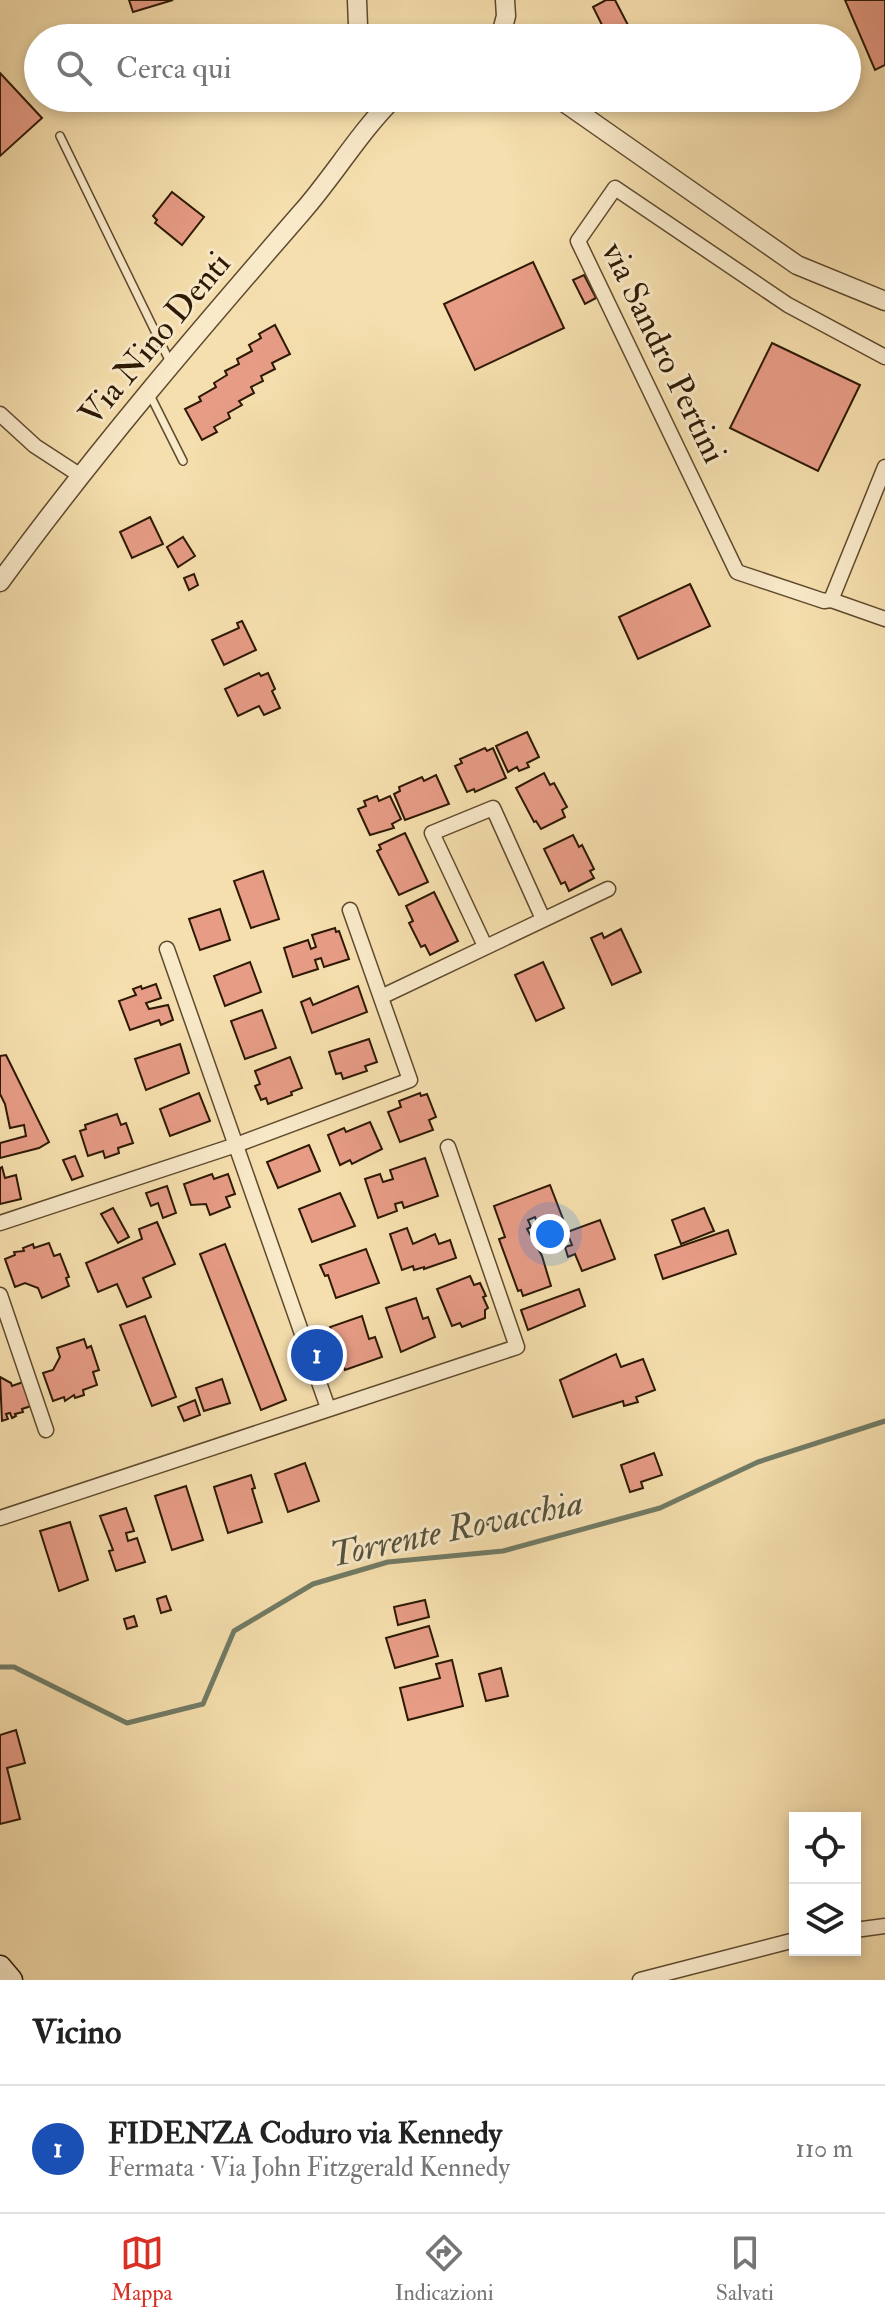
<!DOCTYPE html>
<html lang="it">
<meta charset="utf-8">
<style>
:root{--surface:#fff;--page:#f2f2f2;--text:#222;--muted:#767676;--line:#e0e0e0;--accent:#d93025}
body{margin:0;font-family:"IM FELL Double Pica",serif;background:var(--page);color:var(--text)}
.controls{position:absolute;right:24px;bottom:24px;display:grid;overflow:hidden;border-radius:0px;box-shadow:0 4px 12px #0003}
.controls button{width:72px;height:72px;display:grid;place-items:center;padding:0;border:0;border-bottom:2px solid var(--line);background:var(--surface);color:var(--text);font:40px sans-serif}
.you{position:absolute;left:550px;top:1234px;width:28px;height:28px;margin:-20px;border:6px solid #fff;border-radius:50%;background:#1a73e8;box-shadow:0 0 0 12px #1a73e833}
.badge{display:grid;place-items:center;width:52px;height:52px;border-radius:50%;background:var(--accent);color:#fff;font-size:26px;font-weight:700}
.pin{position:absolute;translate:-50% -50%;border:4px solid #fff;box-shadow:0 2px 8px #0006}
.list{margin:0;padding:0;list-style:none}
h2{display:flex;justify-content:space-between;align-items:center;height:104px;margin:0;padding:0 32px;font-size:34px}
h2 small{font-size:26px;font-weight:400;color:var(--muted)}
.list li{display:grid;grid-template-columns:52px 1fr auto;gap:24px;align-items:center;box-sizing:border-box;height:128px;padding:0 32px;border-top:2px solid var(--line)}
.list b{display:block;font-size:30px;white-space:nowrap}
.list p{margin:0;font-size:26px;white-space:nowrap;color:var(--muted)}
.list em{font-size:26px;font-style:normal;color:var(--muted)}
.icon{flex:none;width:44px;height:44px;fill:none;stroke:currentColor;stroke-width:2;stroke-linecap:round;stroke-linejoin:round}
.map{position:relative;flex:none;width:885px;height:1980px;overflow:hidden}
.search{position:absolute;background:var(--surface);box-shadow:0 4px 12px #0003;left:24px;right:24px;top:24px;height:88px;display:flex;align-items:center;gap:20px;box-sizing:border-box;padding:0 28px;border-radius:44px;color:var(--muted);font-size:30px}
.sheet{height:232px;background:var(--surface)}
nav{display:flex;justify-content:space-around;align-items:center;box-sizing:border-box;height:112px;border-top:2px solid var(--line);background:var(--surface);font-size:22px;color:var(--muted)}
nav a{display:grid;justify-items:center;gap:4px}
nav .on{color:var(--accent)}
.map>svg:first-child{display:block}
</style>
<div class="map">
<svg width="885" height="1980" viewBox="0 0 885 1980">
<rect width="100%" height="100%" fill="#f6dfae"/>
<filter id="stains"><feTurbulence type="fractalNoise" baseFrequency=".0025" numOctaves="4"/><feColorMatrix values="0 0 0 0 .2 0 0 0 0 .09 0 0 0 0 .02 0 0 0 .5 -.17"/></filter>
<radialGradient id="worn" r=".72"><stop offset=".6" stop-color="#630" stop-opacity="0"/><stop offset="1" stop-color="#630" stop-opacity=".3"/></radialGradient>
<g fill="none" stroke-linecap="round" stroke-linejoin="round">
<path stroke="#717b65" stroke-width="5" d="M0,1667H14L127,1723L203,1704L234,1631L313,1584L388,1562L503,1551L660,1508L758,1462L885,1421"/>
</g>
<g fill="#e79c86" stroke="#2d1904" stroke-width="2">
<path d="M129,0H173L133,12Z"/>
<path d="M606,0H615L629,27L608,37L593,7Z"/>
<path d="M845,0H885V65L875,70Z"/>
<path d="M0,73L42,118L0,156Z"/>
<path d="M172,192L204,217L182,245L155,223L157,220L153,216Z"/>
<path d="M533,262L564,328L475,370L444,304Z"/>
<path d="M584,275L596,298L585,304L573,280Z"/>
<path d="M275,325L290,354L272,363L275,369L261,376L263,381L251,387L254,393L239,401L242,405L228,413L230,418L214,427L217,432L202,440L185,409L201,401L199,397L216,387L214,383L227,375L225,371L239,364L237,359L252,351L249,345L261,338L259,334Z"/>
<path d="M772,343L860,385L818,471L730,428Z"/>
<path d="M150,517L163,544L132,558L120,532Z"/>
<path d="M183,537L195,556L178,567L167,547Z"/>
<path d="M194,574L198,585L189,590L184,578Z"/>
<path d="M690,584L710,626L638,659L619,617Z"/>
<path d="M242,621L256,650L224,665L212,640L239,628L237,623Z"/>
<path d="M259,673L261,676L268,673L275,689L272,691L280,708L264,715L259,706L238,716L225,689Z"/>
<path d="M527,732L539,757L527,763L529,767L519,771L517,767L508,772L496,746Z"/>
<path d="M485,748L487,751L493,748L506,778L475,792L474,789L467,792L455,766L462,763L460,759Z"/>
<path d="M544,773L550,785L554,783L567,807L562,810L565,817L541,829L536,821L534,822L516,788Z"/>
<path d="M436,775L449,804L405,820L394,794L400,791L399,787L422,777L424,781Z"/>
<path d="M377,796L379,801L390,796L401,819L392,824L394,828L370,835L358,809L366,806L364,801Z"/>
<path d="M405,833L428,882L399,895L377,851L381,849L379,845Z"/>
<path d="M573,835L579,847L582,845L594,869L590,871L594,878L569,891L565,882L561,884L544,849Z"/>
<path d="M263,871L279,919L251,928L234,881Z"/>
<path d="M434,892L458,941L430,955L425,945L421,947L409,923L413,921L406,906Z"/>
<path d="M220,909L230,940L200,950L189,919Z"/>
<path d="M335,928L336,932L339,931L349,959L324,967L321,958L315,960L318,969L293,977L284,948L308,940L311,949L316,947L312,935Z"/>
<path d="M621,929L641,972L612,985L591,938L602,933L604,938Z"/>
<path d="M250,962L261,992L225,1006L214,976Z"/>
<path d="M543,962L564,1008L536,1021L515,975Z"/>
<path d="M156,984L161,998L146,1003L149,1009L168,1005L173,1020L161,1025L159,1020L130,1030L119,1001L136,995L133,989L141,986L142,989Z"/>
<path d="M358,986L367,1012L312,1033L301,1002L310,998L313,1005Z"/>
<path d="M262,1010L276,1048L245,1059L231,1021Z"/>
<path d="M369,1039L377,1062L365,1066L367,1071L343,1079L341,1073L336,1074L329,1052Z"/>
<path d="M180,1044L189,1073L146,1090L135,1059Z"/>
<path d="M6,1055L49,1142L39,1148L0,1158V1143L26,1136L24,1125L10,1128L5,1104L0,1094V1056Z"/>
<path d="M290,1057L302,1088L291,1092L292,1095L268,1104L266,1098L261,1100L255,1086L260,1084L255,1071Z"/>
<path d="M199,1093L210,1121L170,1136L160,1109Z"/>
<path d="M420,1093L421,1096L427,1094L436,1117L429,1120L433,1130L400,1142L388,1112L401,1107L399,1101Z"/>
<path d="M117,1114L121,1125L126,1123L133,1143L118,1148L119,1153L105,1158L103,1151L88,1156L80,1131L86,1129L85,1125Z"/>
<path d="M370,1122L382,1149L352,1164L350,1160L340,1165L328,1135L344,1128L346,1132Z"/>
<path d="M309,1145L320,1171L278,1188L267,1162Z"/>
<path d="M75,1156L83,1176L72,1180L63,1160Z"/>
<path d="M425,1158L438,1196L404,1208L402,1202L395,1204L397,1211L378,1218L365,1179L380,1174L383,1182L393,1179L390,1170Z"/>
<path d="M2,1167L5,1178L16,1175L21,1199L0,1204V1168Z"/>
<path d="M212,1174L214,1179L228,1174L235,1194L226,1197L230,1207L210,1215L206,1204L191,1205L184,1184Z"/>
<path d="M550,1185L563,1219L550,1224L548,1219L537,1223L535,1217L528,1220L531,1227L527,1229L542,1256L551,1286L523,1296L521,1290L518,1291L499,1239L505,1237L494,1206Z"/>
<path d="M167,1186L176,1213L163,1218L158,1203L151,1206L146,1193Z"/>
<path d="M340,1193L355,1226L312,1242L299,1209Z"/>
<path d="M113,1208L129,1237L118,1243L101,1214Z"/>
<path d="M704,1208L714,1231L681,1244L672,1220Z"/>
<path d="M600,1220L615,1259L582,1271L575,1254L568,1257L565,1247L572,1245L567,1232Z"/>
<path d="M157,1222L175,1264L143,1278L151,1297L127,1307L117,1284L98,1292L86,1263L142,1239L139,1229Z"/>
<path d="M407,1228L413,1244L435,1234L439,1244L450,1240L456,1258L424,1269V1267L414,1270L413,1266L402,1270L390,1234Z"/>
<path d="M728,1230L736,1254L663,1279L655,1255Z"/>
<path d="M49,1243L54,1256L60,1254L69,1277L66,1278L69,1286L42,1298L38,1288L25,1283L15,1287L5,1259L15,1255L14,1252L24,1251L23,1248L33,1244L34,1248Z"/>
<path d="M225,1244L286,1400L261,1410L200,1254Z"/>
<path d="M366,1249L379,1283L336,1298L328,1275L325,1276L320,1265Z"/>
<path d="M470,1276L474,1285L480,1283L486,1296L483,1297L488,1308L485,1310V1318L462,1327L460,1323L452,1326L437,1289Z"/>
<path d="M579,1289L585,1306L528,1330L521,1310Z"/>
<path d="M416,1298L423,1319L428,1317L435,1337L401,1352L386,1308Z"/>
<path d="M145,1316L176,1397L152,1406L120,1325Z"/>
<path d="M362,1316L369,1339L375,1337L382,1357L345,1370L330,1327Z"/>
<path d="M84,1339L87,1348L91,1346L99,1370L93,1372L97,1385L83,1390L84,1395L75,1398L74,1395L65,1401L64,1397L53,1401L43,1373L53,1370L60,1357L57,1348Z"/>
<path d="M616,1354L621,1367L643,1359L655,1390L636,1397L638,1402L624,1406L623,1401L573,1417L560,1380Z"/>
<path d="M0,1377L11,1383L12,1386L23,1382L31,1406L22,1409L23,1412L15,1414L16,1416L12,1418L10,1413L6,1414L8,1419L2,1421Z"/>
<path d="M222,1379L230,1403L204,1411L196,1388Z"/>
<path d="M195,1400L200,1415L184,1421L178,1407Z"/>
<path d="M654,1453L662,1475L641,1482L643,1488L630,1492L621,1465Z"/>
<path d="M305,1463L319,1501L288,1512L275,1474Z"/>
<path d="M251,1475L255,1488L252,1489L262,1522L228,1533L214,1487Z"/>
<path d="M186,1486L203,1540L172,1550L155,1496Z"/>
<path d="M126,1508L134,1531L126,1533L128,1541L137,1538L145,1562L116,1571L109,1551L113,1550L100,1516Z"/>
<path d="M70,1522L88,1580L59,1591L40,1531Z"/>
<path d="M166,1596L171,1610L161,1613L157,1599Z"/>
<path d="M425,1600L429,1617L398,1625L394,1607Z"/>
<path d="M134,1616L137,1626L127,1629L124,1619Z"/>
<path d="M429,1626L438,1656L395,1668L386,1638Z"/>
<path d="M452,1660L463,1706L408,1720L400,1688L440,1678L436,1664Z"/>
<path d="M501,1668L508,1696L486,1701L479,1674Z"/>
<path d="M16,1730L25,1763L7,1768L20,1819L0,1824V1735Z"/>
</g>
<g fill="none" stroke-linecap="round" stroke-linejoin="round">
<defs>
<g id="service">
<path d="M60,136L170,362"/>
<path d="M150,395L183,461"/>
</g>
<g id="minor">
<path d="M0,414L35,446L81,476"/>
<path d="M885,467L831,600L885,619"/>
<path d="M831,600L824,601L737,572L578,241L615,188L788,305L885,357"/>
<path d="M485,946L432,833L493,808L543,919"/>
<path d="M167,949L328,1408"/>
<path d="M381,997L608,889"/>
<path d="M0,1223L236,1145L410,1080L350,910"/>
<path d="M0,1295L46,1430"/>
<path d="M0,1518L517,1347L448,1147"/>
<path d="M855,1930L885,1926"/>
<path d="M640,1980L795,1940"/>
</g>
<g id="tertiary">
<path d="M357,0L358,26L362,38"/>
<path d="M500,38L506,16L505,0"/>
<path d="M558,98L797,265L885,301"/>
<path d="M0,582C94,453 198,332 302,212C333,177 361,130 394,98"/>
</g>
<path id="secondary" d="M0,1967L11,1980"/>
</defs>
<use href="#service" stroke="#5f4a2e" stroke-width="10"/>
<use href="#minor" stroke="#5f4a2e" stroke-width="17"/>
<use href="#tertiary" stroke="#5f4a2e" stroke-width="21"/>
<use href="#secondary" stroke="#2d1904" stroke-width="25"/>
<use href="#service" stroke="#f9eaca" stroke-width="7"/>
<use href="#minor" stroke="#f9eaca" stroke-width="14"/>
<use href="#tertiary" stroke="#f9eaca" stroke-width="18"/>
<use href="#secondary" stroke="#f9eaca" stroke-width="22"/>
</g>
<g text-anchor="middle" stroke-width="6" stroke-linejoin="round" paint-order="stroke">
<g font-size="34" fill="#2d1904" stroke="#f9eaca">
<text transform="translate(154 338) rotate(-50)" y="12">Via Nino Denti</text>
<text transform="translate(665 352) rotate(64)" y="12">via Sandro Pertini</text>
</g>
<g font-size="36" font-style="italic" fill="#55523c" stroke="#f9eaca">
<text transform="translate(456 1527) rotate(-12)" y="13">Torrente Rovacchia</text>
</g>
</g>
<rect width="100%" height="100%" filter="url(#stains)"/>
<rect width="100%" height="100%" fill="url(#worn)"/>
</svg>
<div class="controls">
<button><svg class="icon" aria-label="locate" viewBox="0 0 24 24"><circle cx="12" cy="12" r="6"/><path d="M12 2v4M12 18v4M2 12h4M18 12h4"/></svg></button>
<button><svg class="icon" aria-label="layers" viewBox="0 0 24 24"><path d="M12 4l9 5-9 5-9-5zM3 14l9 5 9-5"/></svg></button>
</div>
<div class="you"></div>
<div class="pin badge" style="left:317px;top:1355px;background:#1a4fb4">1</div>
<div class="search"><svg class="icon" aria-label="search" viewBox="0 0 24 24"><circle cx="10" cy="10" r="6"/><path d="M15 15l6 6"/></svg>Cerca qui</div>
</div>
<section class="sheet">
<h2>Vicino<small></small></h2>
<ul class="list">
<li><span class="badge" style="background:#1a4fb4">1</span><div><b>FIDENZA Coduro via Kennedy</b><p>Fermata · Via John Fitzgerald Kennedy</p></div><em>110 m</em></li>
</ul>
</section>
<nav>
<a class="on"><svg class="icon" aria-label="map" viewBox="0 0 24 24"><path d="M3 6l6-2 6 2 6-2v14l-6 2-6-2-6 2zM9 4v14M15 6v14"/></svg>Mappa</a>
<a><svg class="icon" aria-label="directions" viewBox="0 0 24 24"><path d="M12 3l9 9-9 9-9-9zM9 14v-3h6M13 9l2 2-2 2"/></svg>Indicazioni</a>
<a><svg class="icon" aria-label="saved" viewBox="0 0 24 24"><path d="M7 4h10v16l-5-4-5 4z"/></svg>Salvati</a>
</nav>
